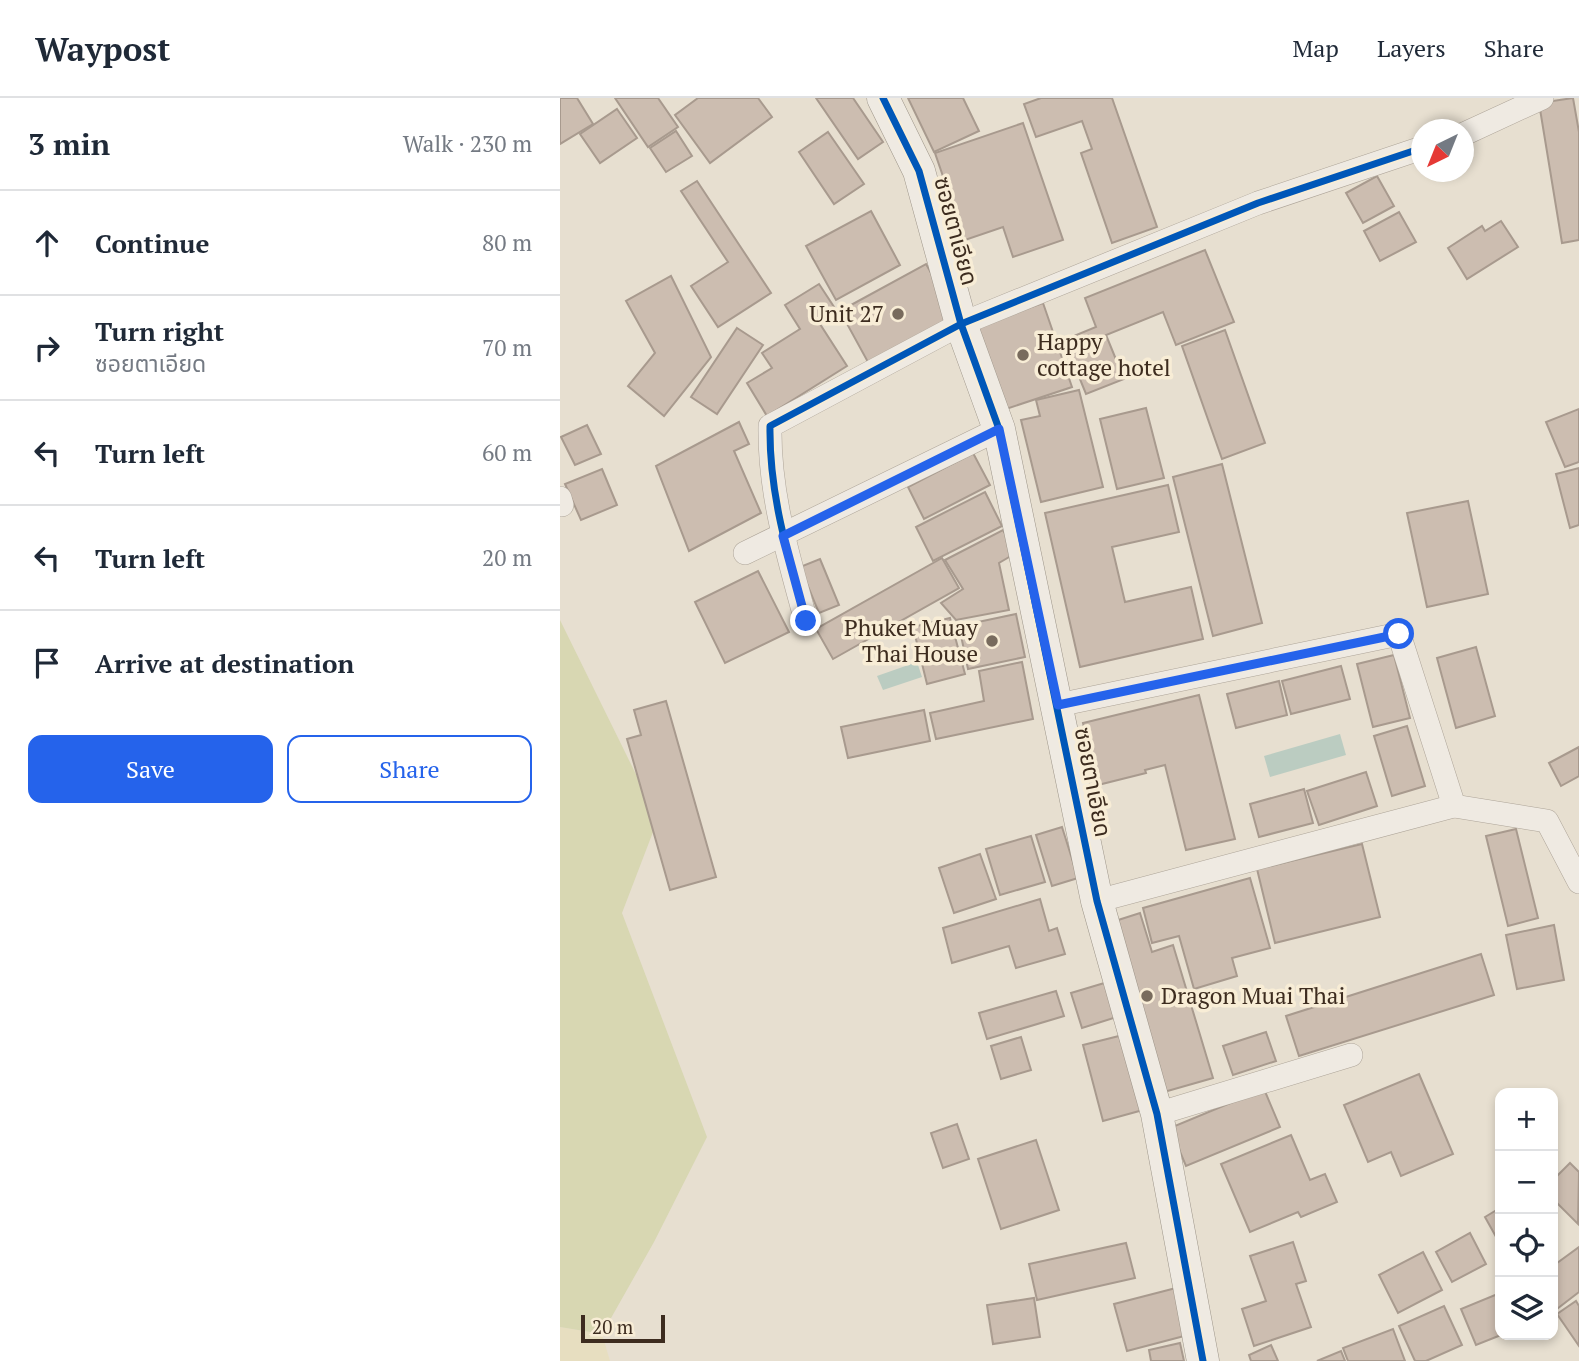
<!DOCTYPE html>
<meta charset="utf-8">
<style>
:root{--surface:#fff;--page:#f2f2f3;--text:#1f2937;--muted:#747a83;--line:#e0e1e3;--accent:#2563eb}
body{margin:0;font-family:"PT Serif","Noto Sans Thai",serif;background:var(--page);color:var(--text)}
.controls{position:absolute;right:21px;bottom:21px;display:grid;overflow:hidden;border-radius:14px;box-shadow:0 4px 10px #0003}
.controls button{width:63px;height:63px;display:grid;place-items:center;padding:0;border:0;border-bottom:2px solid var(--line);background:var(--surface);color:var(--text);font:35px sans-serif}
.compass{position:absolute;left:851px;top:21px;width:63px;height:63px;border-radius:50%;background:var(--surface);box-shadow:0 4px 10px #0003;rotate:223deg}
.scale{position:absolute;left:21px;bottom:18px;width:84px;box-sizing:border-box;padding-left:7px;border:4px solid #3d2c1f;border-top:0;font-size:19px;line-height:24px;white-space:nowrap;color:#3d2c1f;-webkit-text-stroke:5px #f8edd6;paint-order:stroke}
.stop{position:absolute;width:21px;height:21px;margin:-16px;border:5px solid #2563eb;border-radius:50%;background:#fff}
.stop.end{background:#2563eb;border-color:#fff;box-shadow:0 2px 7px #0008}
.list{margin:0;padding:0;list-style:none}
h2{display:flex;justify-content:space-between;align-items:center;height:91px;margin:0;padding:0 28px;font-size:30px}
h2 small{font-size:23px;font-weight:400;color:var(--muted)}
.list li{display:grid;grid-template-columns:46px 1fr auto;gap:21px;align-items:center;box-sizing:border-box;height:105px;padding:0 28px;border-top:2px solid var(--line)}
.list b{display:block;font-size:26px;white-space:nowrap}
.list p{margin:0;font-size:23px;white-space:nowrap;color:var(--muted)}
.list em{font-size:23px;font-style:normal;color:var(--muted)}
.actions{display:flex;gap:14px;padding:21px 28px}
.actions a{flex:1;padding:16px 0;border:2px solid var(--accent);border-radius:14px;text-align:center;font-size:24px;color:var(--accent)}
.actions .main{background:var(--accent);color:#fff}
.icon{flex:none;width:38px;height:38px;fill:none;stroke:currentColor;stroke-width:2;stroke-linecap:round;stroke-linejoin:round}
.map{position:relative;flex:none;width:1019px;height:1263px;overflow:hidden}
header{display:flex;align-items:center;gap:42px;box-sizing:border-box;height:98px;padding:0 35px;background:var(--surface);border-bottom:2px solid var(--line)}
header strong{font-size:33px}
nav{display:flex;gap:38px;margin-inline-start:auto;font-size:24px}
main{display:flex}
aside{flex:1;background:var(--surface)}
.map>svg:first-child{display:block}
</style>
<header>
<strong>Waypost</strong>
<nav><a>Map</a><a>Layers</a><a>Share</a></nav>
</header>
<main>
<aside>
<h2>3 min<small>Walk · 230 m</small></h2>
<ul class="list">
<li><svg class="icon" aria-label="ahead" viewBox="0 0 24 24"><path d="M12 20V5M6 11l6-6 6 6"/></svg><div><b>Continue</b></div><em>80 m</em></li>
<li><svg class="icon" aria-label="right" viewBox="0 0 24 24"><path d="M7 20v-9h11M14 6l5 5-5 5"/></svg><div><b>Turn right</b><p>ซอยตาเอียด</p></div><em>70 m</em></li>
<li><svg class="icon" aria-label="left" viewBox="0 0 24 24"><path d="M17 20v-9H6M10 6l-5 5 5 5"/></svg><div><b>Turn left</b></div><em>60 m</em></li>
<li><svg class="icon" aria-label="left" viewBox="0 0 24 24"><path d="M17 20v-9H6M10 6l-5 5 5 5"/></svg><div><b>Turn left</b></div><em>20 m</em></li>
<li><svg class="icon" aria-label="arrive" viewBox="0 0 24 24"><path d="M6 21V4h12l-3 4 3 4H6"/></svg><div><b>Arrive at destination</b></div></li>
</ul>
<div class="actions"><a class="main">Save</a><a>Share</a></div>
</aside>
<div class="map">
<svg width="1019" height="1263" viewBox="0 0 1019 1263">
<rect width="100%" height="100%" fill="#e7dfd0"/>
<path fill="#e7dec0" d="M0,1229L42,1236L50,1263H0Z"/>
<path fill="#d8d7b2" d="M0,522L98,721L62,815L147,1039L94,1144L42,1236L0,1229Z"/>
<g fill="#bbccc1">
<path d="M357,564L362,579L323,592L317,578Z"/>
<path d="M780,636L786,657L710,679L704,658Z"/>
</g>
<g fill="#ccbdb0" stroke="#a89a8e" stroke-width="2">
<path d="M0,0H17L33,26L0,46Z"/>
<path d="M55,0H98L118,29L88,49Z"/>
<path d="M138,0H198L212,19L150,65L115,17Z"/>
<path d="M256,0H293L323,44L298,61Z"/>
<path d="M348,0H403L419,33L374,54Z"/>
<path d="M481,0H552L597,129L552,145L521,55L532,51L522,23L476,39L464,6Z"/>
<path d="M1013,0L1019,34V142L1002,145L979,5Z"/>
<path d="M57,11L77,40L40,65L20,36Z"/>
<path d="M463,25L503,142L453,159L443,129L405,142L375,55Z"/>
<path d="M116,33L132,58L106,74L90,50Z"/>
<path d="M268,34L304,86L274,106L239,54Z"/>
<path d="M817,78L834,108L803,125L786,95Z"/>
<path d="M137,83L211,195L158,229L131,188L168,164L121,93Z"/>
<path d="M311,113L340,167L276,202L246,148Z"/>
<path d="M839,114L856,144L820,163L804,133Z"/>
<path d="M941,123L958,149L907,181L888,150L922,128L925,133Z"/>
<path d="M645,152L674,224L616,247L603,214L546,237L564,281L526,296L504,242L536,229L525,200Z"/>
<path d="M366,166L396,219L309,266L280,213Z"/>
<path d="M111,178L151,259L104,318L68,288L95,255L66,203Z"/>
<path d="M259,186L278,215L260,226L287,268L207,318L187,285L212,270L202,255L240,231L225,207Z"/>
<path d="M483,205L512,289L443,312L415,228Z"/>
<path d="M177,230L203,247L157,316L131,299Z"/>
<path d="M665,232L705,345L662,361L622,248Z"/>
<path d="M519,292L543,389L481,404L461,322L480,318L476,302Z"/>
<path d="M586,310L604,380L557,391L540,321Z"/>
<path d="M1019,311V364L1005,369L986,324Z"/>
<path d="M179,324L189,346L174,353L201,415L129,453L96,368Z"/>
<path d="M27,327L41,356L15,367L1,339Z"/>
<path d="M413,355L430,387L364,421L348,389Z"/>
<path d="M662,366L702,525L653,538L613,379Z"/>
<path d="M1019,370V427L1010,430L996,376Z"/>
<path d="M42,371L57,407L21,422L5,386Z"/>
<path d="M608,387L619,434L552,449L565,504L631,489L643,541L520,569L485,415Z"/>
<path d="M425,394L442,428L373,463L356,429Z"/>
<path d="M908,403L928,496L867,509L847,415Z"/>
<path d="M443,432L456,455L439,465L449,512L396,522L381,505L403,491L385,462Z"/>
<path d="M382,460L399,490L273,561L256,531Z"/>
<path d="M260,461L279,507L259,515L240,469Z"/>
<path d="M198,473L229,534L165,565L135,504Z"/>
<path d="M456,516L465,559L408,571L399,528Z"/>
<path d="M390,520L405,576L367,586L353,529Z"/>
<path d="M916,549L935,618L896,630L877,560Z"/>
<path d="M834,557L850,620L813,629L797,566Z"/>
<path d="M462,564L473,621L376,641L370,615L424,603L419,573Z"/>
<path d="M781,568L790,601L731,616L722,583Z"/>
<path d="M719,583L727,617L676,630L667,596Z"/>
<path d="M639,597L675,741L626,752L605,667L585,672L586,675L538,687L523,625Z"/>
<path d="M106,603L156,779L110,792L67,641L81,637L74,612Z"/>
<path d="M364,612L370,643L288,660L281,629Z"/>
<path d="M847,628L865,688L832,698L814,638Z"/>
<path d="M1019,649V678L1001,688L989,665Z"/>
<path d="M806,674L817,708L759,727L747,693Z"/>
<path d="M744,691L753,725L699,739L690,706Z"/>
<path d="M502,729L518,780L492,788L476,737Z"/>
<path d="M956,731L978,820L948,828L926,738Z"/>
<path d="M471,738L485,784L440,797L426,751Z"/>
<path d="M802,746L820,819L715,845L697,771Z"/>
<path d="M420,756L436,801L394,815L379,770Z"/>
<path d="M690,780L710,850L672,860L677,878L634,891L619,838L592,845L583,810Z"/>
<path d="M480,801L489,833L497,830L505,856L456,870L449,848L392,865L383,830Z"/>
<path d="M580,815L592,854L613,847L653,980L604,994L552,824Z"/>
<path d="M994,827L1004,882L957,891L946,837Z"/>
<path d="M921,856L934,897L739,958L726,918Z"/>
<path d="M551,883L563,917L522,930L511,895Z"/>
<path d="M496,893L504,918L427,941L419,915Z"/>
<path d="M706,934L716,963L673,977L663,948Z"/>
<path d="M563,937L583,1012L543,1023L523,947Z"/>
<path d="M461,939L471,972L441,981L431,948Z"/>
<path d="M859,976L893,1056L841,1078L831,1054L808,1064L784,1007Z"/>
<path d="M704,991L720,1029L626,1068L610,1030Z"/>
<path d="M397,1026L409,1061L383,1070L371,1035Z"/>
<path d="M731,1037L750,1082L765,1076L777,1104L741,1119L738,1114L690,1134L661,1066Z"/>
<path d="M476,1042L499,1112L441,1131L418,1061Z"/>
<path d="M1010,1065L1019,1074L1018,1126L993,1101V1082Z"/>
<path d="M940,1110V1146L925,1119Z"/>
<path d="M910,1135L926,1166L892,1184L876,1154Z"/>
<path d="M733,1144L746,1183L736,1186L751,1229L694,1248L682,1211L706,1203L690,1158Z"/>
<path d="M566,1145L575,1180L477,1202L469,1166Z"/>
<path d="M1019,1149V1194L993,1214V1168Z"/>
<path d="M863,1154L882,1192L838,1215L819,1177Z"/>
<path d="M616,1190L628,1237L567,1253L554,1206Z"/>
<path d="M940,1195L941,1237L916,1247L901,1211Z"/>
<path d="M474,1200L480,1239L433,1246L427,1207Z"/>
<path d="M1016,1203L1019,1208V1248L997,1216Z"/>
<path d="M884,1208L902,1247L866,1263H855L839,1228Z"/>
<path d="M833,1231L845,1263H788L783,1250Z"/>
<path d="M620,1245L624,1263H591L589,1252Z"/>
<path d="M711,1247L718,1263H691L689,1257Z"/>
<path d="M781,1253L785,1263H757Z"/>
</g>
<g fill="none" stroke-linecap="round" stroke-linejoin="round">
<defs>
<g id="street">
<path d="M904,36L982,0"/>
<path d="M0,400L2,407"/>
<path d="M185,455L439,331"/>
<path d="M246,523C228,457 209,396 210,328L401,226L698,105L862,50"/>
<path d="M498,607L839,536L894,708L987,723L1019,784"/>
<path d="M537,803L894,708"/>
<path d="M597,1016L791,957"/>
</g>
<path id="secondary" d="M323,0L359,73L401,226L439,331L537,803L597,1016L643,1263"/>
</defs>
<use href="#street" stroke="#ada498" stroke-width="24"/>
<use href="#secondary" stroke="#9c9488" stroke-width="33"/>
<use href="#street" stroke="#efeae2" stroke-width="23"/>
<use href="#secondary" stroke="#efeae2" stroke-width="32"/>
<defs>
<g id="cycleway">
<path d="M323,0L359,73L401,226L439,331L537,803L597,1016L643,1263"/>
<path d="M246,523C228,457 209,396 210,328L401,226L698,105L862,50"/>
</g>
</defs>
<use href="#cycleway" stroke="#f8edd6" stroke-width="11"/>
<use href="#cycleway" stroke="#0057b8" stroke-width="7"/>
</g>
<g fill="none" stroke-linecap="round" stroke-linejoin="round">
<path stroke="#2563eb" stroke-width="9" d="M246,523L223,438L439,331L498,607L839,536"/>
</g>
<g fill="#786b5d" stroke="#f8edd6" stroke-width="2.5">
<circle cx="338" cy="216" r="7"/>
<circle cx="463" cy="257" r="7"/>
<circle cx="432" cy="543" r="7"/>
<circle cx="587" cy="898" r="7"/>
</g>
<g text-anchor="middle" stroke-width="7" stroke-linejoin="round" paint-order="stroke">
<g font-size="23" fill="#3d2c1f" stroke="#f8edd6">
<text transform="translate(396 133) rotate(75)" y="8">ซอยตาเอียด</text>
<text transform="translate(533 684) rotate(79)" y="8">ซอยตาเอียด</text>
</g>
<g font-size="23" fill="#3d2c1f" stroke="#f8edd6" text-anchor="end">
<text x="324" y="224">Unit 27</text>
<text x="477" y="252" text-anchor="start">Happy<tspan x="477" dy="26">cottage hotel</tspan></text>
<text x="418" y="538">Phuket Muay<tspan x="418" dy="26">Thai House</tspan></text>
<text x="601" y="906" text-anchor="start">Dragon Muai Thai</text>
</g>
</g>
</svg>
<div class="controls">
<button>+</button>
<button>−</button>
<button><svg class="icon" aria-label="locate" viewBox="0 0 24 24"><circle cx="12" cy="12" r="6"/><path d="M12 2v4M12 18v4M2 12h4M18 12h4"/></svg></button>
<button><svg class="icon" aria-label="layers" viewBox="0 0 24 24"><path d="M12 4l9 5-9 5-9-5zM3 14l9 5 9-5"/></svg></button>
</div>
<svg class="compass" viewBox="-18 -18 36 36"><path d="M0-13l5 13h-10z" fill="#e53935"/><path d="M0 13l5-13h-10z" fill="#747a83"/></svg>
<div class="scale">20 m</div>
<div class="stop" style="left:839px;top:536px"></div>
<div class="stop end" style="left:246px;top:523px"></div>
</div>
</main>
